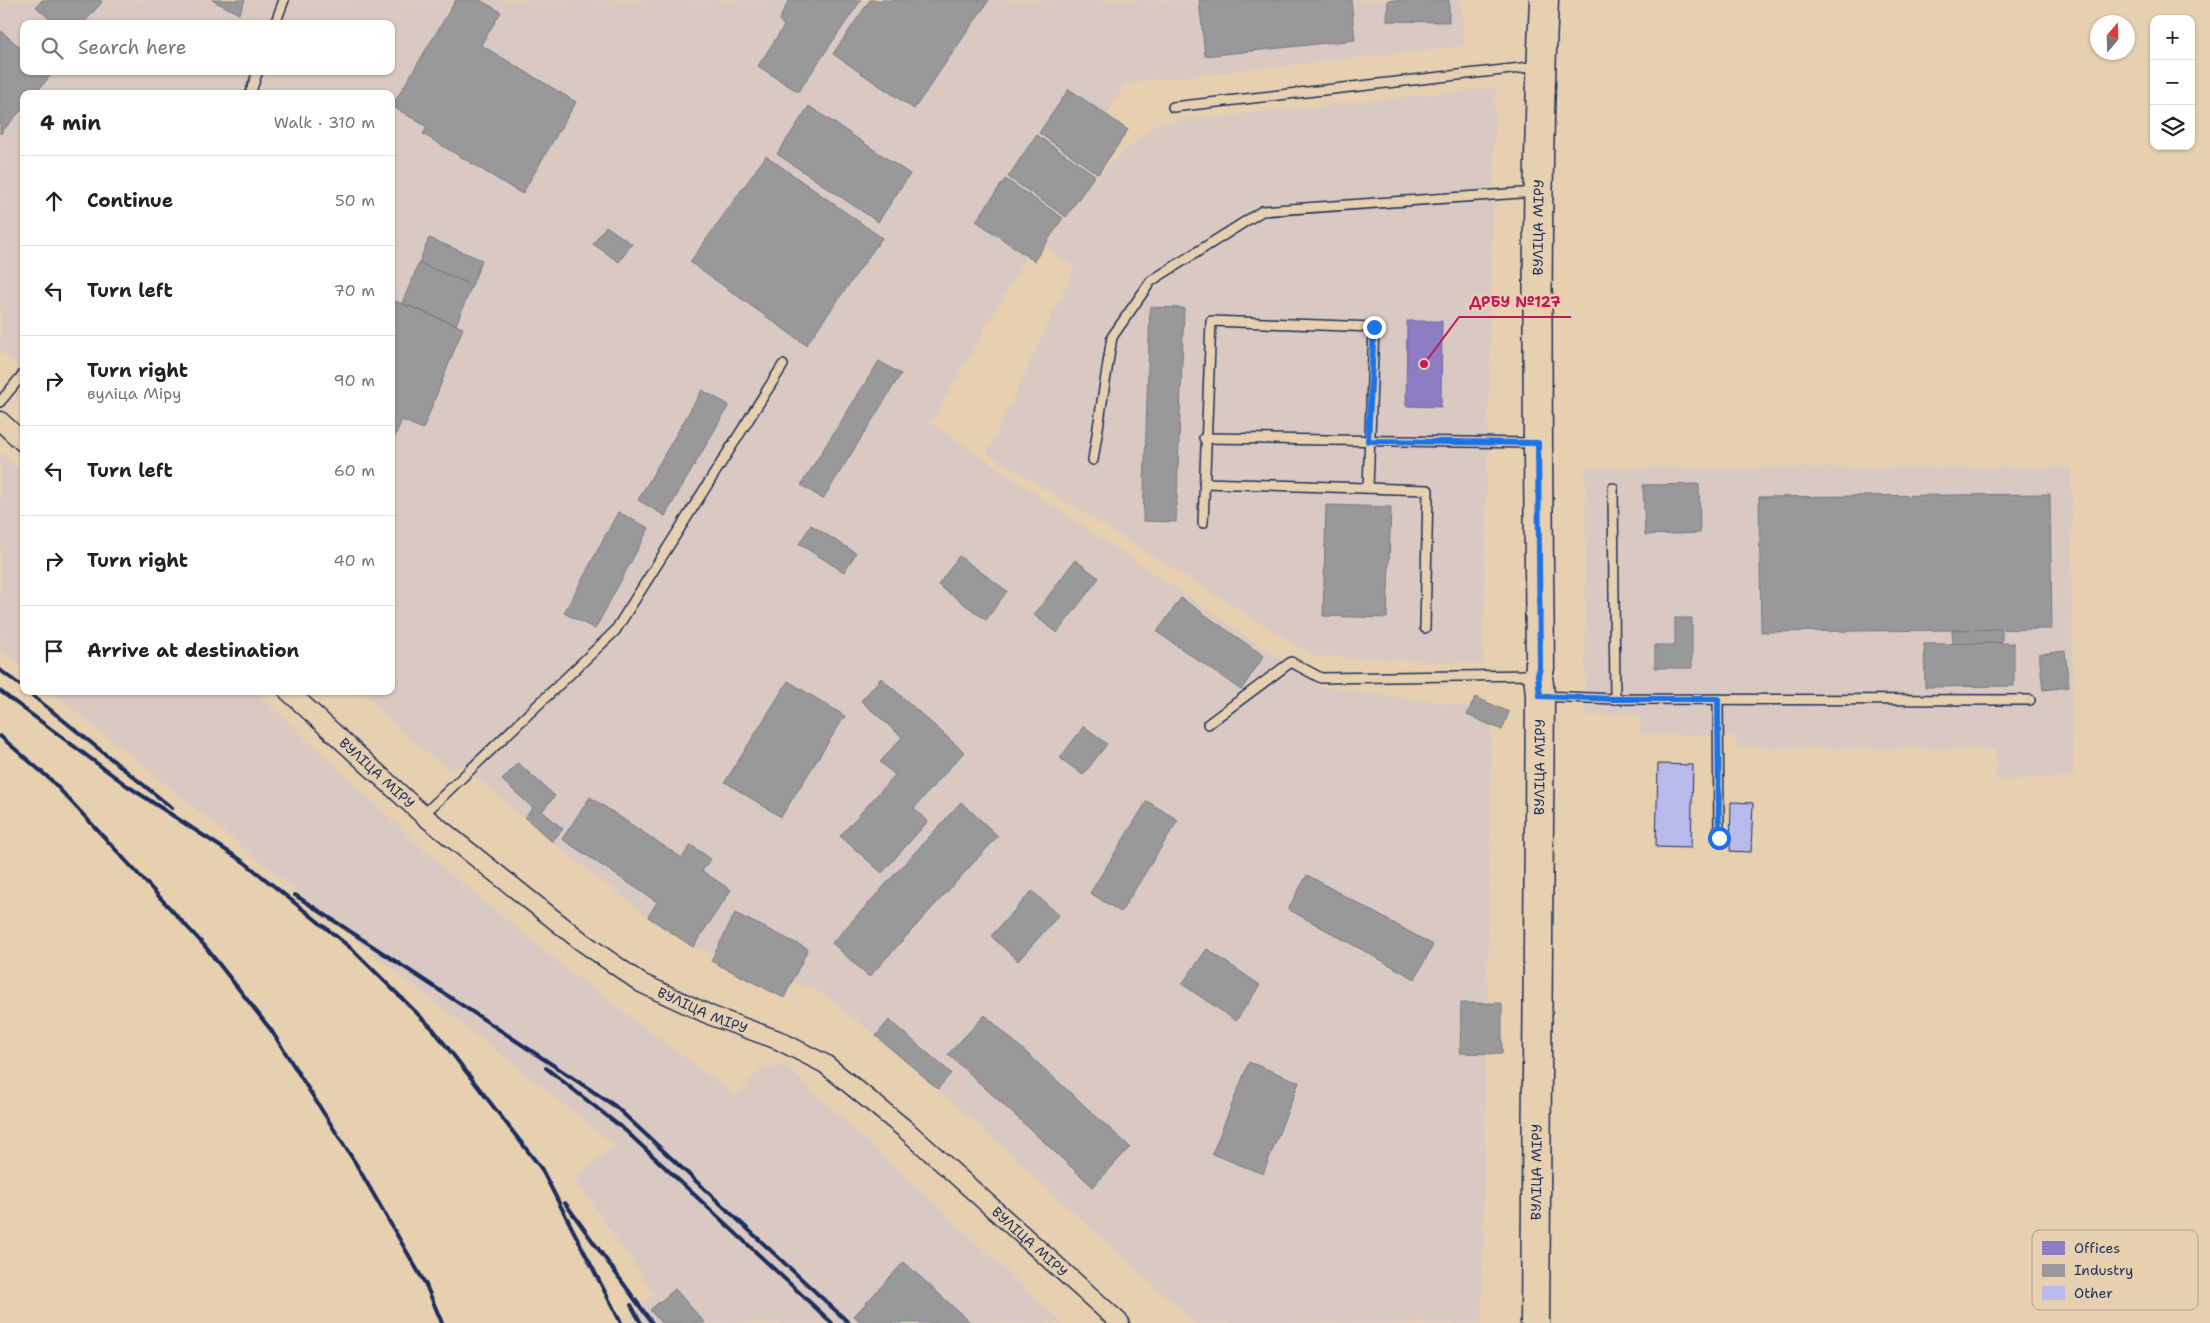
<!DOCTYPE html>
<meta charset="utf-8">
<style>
:root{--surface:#fff;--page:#f6f6f6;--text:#222;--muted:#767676;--line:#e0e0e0}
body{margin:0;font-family:"Shantell Sans",sans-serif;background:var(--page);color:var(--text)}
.controls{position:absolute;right:15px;top:15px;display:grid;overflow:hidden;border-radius:10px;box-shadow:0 1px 4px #0004}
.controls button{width:45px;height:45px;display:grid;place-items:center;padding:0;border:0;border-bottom:1px solid var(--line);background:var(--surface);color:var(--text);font:25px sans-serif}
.compass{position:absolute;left:2090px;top:15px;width:45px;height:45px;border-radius:50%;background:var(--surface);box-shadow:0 1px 4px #0004;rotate:19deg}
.stop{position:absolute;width:15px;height:15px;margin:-11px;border:4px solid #1a73e8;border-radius:50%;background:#fff}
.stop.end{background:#1a73e8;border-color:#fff;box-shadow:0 1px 5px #0008}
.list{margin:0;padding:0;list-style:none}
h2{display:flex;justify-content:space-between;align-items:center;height:65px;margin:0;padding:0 20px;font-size:21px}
h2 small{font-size:16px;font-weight:400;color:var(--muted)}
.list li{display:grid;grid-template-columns:32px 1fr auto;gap:15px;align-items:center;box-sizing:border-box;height:90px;padding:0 20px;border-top:1px solid var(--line)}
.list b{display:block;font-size:19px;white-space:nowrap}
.list p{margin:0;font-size:16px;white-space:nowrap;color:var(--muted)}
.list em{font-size:16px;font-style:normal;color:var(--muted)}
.icon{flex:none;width:28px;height:28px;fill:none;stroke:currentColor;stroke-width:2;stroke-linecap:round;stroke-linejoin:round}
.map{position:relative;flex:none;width:2210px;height:1323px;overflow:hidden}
.search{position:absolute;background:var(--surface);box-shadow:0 1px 4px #0004;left:20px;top:20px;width:375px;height:55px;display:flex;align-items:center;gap:12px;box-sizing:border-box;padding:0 18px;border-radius:10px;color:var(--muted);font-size:19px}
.panel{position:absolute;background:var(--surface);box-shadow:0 1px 4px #0004;left:20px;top:90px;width:375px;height:605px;border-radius:10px}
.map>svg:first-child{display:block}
</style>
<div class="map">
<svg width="2210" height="1323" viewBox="0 0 2210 1323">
<rect width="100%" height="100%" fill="#e7d0b0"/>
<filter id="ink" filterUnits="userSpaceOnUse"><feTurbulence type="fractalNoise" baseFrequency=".02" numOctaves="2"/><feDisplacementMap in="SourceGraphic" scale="10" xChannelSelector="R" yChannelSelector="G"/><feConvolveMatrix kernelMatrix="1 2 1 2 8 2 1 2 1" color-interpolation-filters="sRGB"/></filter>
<g filter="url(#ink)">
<g fill="#d9c9c2" fill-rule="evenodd">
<path d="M0,0H1462L1464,46L1126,83L931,423L1320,686L1492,710L1482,1323H1195L938,1089L951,1073L890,1020L876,1036L820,992L693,947L648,917L552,842L461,765L450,772L401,732L363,691H391V94H24V372L0,351ZM24,24H391V71H24Z"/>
<path d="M1496,87L1483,664L1313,656L987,453L1074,268L1044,246L1098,174L1157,123Z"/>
<path d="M0,452L24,474V669L0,650Z"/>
<path d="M2072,467L2073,777L1996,780L1995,750L1737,747L1736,736L1640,734V715H1585V468Z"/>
<path d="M51,691H255L438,863L574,975L736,1095L763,1067L786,1066L1063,1323H635L631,1313L654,1294L574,1178L615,1145L375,955Z"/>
</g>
<path fill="#8e7cc3" stroke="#6c65a5" d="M1407,321H1442L1441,407L1406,406Z"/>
<g fill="#999" stroke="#737987">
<path d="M42,0H99L102,2L83,24H55L36,7Z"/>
<path d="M212,0H245L239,14Z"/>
<path d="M456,0H480L501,12L481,45L576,102L522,194L423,134L427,127L392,106Z"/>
<path d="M789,0H861L798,92L758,66L784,26L779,20Z"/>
<path d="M870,0H989L914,109L833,54Z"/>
<path d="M1199,0H1351L1355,40L1205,56Z"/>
<path d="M1388,0H1449V22L1387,21Z"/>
<path d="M0,30L24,51V71H47L51,75L35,94H24V107L0,134Z"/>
<path d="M1069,89L1128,130L1098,174L1039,133Z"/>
<path d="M809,106L910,174L878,222L777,154Z"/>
<path d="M1036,135L1095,175L1066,217L1008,177Z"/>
<path d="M766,156L882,238L806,345L690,262Z"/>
<path d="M1005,179L1063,218L1034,261L976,221Z"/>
<path d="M606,226L632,244L619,262L593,244Z"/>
<path d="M429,238L482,260L472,285L419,263Z"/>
<path d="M419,263L472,285L456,325L402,303Z"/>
<path d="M395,301L463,328L423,429L402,420L391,445V310Z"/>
<path d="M1150,307L1184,308L1176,522L1143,521Z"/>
<path d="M879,361L901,374L823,499L801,485Z"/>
<path d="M702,390L729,405L665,516L638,500Z"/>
<path d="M1699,484L1700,533L1645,535L1643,485Z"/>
<path d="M2050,494L2052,629L1761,632L1759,497Z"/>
<path d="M1326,505L1391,507L1387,618L1323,616Z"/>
<path d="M618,512L649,528L595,629L564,613Z"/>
<path d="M811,525L856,553L844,572L799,544Z"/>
<path d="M959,556L1007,591L986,620L938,585Z"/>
<path d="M1075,560L1099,578L1057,633L1034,615Z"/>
<path d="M1181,598L1264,656L1241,690L1157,632Z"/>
<path d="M1675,618H1692V668H1655V645H1675Z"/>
<path d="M2002,629V643L1953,644L1952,630Z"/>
<path d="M2014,643V686L1925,687L1924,644Z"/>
<path d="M2065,651L2069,687L2043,690L2039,654Z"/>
<path d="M881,678L964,752L914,808L928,821L882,873L840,836L895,775L880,762L902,737L861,701Z"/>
<path d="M788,681L845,716L781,817L725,782Z"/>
<path d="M1475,697L1509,712L1502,730L1467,715Z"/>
<path d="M1084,726L1107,744L1083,775L1060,758Z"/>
<path d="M518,763L555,796L542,811L563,829L552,842L525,817L533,808L502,780Z"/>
<path d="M590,797L682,858L691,845L711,859L702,871L731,890L693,947L648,917L657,902L562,839Z"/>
<path d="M1147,801L1178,820L1121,912L1090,893Z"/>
<path d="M961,802L998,836L869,977L832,943Z"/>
<path d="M1307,875L1433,945L1415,979L1288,909Z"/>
<path d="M1032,891L1059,915L1018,961L991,936Z"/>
<path d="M735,913L808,949L784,998L711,961Z"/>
<path d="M1207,949L1260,985L1236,1021L1182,984Z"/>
<path d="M1461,1003H1502V1054L1460,1053Z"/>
<path d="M985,1015L1130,1147L1093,1187L948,1054Z"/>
<path d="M889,1020L951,1073L938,1089L876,1036Z"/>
<path d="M1249,1062L1299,1082L1263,1174L1212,1154Z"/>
<path d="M904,1262L971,1323H862L854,1316Z"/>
<path d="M675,1289L705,1323H661L650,1310Z"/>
</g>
<g fill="#b8baec" stroke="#1b2f5e">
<path d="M1658,764L1693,765L1691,848L1656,847Z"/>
<path d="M1731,802L1753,803L1751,852L1730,851Z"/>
</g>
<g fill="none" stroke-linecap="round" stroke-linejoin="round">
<defs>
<g id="lane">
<path d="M275,24L284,0"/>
<path d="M250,94L258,71"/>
<path d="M1173,107L1539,66"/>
<path d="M0,402L24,373"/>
<path d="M1204,438L1535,443"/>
<path d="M1093,460L1112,337L1151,281L1262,211L1535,192"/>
<path d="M1204,483L1428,490L1425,628"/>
<path d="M1613,488L1615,699"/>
<path d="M1203,523L1211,321L1374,327L1368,487"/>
<path d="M1543,696L1615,699L2030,700"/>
<path d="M1718,699L1719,838"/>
<path d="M1208,724L1291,662L1321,678L1535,675"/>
<path d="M423,815L615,631L783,365"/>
</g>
<g id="street">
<path d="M0,421L24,443"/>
<path id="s1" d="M288,691L423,815L581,941L641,983L712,1016L778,1040L825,1064L905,1129L1120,1323"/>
</g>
<g id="primary">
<path id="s2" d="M1535,1323L1540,695L1538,675L1540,668C1538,446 1534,222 1544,0"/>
</g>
</defs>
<use href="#lane" stroke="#1b2f5e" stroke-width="12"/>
<use href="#street" stroke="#1b2f5e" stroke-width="21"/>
<use href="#primary" stroke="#1b2f5e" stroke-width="31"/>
<use href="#lane" stroke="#e7d0b0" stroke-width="9"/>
<use href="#street" stroke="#e7d0b0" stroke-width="18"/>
<use href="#primary" stroke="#e7d0b0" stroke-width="28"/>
<g stroke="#1b2f5e" stroke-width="4">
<path d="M0,670L24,688"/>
<path d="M0,691L126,785L244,862L352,949L433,1029L541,1168L621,1323"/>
<path d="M27,691L172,808"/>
<path d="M0,736L51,780L204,945L271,1030L356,1164L426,1285L442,1323"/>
<path d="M295,895L615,1106L849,1323"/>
<path d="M546,1068L626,1131L832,1323"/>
<path d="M565,1203L652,1323"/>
<path d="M631,1305L641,1323"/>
</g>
</g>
</g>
<g fill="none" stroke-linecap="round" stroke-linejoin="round" filter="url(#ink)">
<path stroke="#1a73e8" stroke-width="6" d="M1374,327L1368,441L1538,443L1540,668L1538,675L1540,696L1614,699H1718L1719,838"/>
</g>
<g text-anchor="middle" stroke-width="5" stroke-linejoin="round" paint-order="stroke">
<g font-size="14" fill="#1b2f5e" stroke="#e7d0b0">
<text dy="5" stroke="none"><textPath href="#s2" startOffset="1096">ВУЛІЦА МІРУ</textPath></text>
<text dy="5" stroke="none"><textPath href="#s2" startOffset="556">ВУЛІЦА МІРУ</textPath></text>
<text dy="5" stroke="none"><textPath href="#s1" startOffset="121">ВУЛІЦА МІРУ</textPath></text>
<text dy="5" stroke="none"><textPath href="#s1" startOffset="526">ВУЛІЦА МІРУ</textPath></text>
<text dy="5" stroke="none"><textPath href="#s2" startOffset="151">ВУЛІЦА МІРУ</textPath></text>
<text dy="5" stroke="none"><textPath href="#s1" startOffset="931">ВУЛІЦА МІРУ</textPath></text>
</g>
</g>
<rect x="2032" y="1230" width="166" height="80" rx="8" fill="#e7d0b0" stroke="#aaa097" stroke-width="1"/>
<rect x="2042" y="1241" width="23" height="14" fill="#8e7cc3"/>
<rect x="2042" y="1264" width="23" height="13" fill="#999"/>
<rect x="2042" y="1286" width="23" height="14" fill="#b8baec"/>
<g font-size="14" fill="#1b2f5e">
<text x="2074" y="1253">Offices</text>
<text x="2074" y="1275">Industry</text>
<text x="2074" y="1298">Other</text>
</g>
<path fill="none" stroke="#c2185b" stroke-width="2" d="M1424 364L1459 317H1571"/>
<circle fill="#c2185b" stroke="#e7d0b0" stroke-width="2" cx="1424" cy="364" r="5"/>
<g font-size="15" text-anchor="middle" font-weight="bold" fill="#c2185b" stroke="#e7d0b0" stroke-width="5" stroke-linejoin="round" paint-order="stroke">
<text x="1515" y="307">ДРБУ №127</text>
</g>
</svg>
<div class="controls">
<button>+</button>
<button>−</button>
<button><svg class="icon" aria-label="layers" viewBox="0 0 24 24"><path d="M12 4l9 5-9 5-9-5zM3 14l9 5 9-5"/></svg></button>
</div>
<svg class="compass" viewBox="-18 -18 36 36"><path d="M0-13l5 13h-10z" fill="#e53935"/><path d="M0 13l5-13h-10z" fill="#767676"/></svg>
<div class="stop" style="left:1719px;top:838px"></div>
<div class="stop end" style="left:1374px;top:327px"></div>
<div class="search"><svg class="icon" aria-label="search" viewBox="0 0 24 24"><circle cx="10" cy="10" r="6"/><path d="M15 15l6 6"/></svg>Search here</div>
<section class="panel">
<h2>4 min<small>Walk · 310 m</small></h2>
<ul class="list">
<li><svg class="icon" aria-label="ahead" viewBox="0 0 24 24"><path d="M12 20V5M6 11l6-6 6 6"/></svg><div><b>Continue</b></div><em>50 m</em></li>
<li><svg class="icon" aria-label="left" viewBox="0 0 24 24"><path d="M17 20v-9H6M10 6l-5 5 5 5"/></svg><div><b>Turn left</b></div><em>70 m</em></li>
<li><svg class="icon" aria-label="right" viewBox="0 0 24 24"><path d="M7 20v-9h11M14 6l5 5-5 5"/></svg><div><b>Turn right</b><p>вуліца Міру</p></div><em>90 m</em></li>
<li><svg class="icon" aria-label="left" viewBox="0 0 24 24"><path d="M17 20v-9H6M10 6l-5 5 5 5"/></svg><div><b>Turn left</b></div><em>60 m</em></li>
<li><svg class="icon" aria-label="right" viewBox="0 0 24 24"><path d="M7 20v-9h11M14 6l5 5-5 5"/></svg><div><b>Turn right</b></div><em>40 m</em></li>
<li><svg class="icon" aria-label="arrive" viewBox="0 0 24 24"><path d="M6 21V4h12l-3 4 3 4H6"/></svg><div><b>Arrive at destination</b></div></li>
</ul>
</section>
</div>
